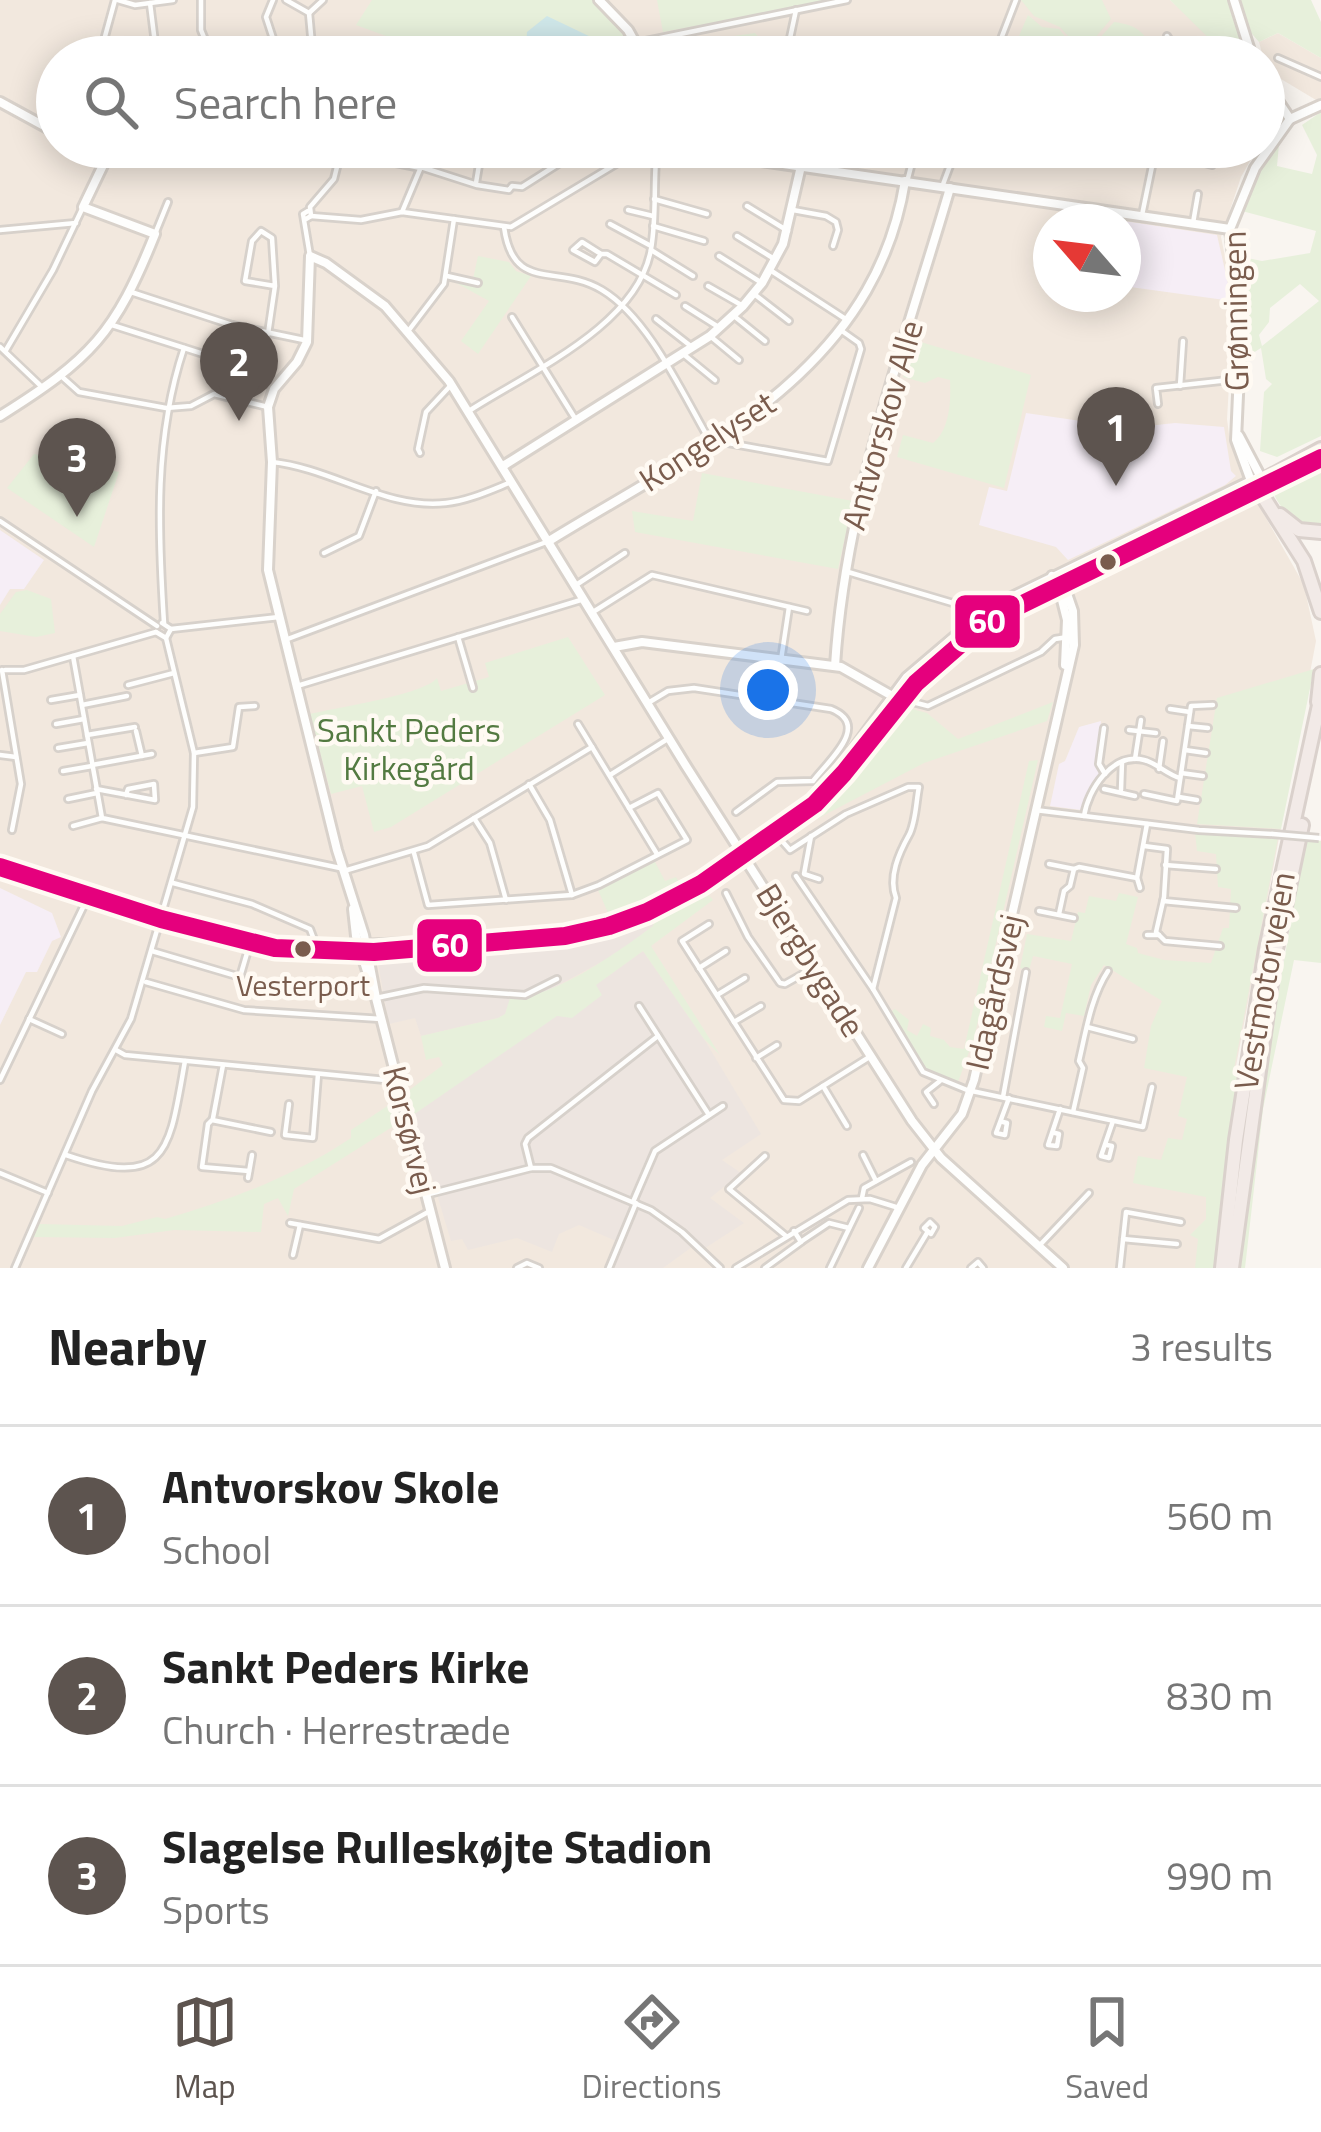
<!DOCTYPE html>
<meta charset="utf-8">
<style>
:root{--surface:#fff;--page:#f2f2f2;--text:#222;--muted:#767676;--line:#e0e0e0;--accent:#5d544f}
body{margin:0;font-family:"Titillium Web",sans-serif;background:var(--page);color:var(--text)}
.compass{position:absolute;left:1033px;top:204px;width:108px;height:108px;border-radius:50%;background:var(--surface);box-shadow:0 6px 30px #0003;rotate:298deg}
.you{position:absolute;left:768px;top:690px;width:42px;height:42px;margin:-30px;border:9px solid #fff;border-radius:50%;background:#1a73e8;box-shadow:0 0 0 18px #1a73e833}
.badge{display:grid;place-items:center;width:78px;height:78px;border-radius:50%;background:var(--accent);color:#fff;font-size:39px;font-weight:700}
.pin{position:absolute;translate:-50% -99px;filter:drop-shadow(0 3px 6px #0008)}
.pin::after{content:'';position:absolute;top:63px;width:42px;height:36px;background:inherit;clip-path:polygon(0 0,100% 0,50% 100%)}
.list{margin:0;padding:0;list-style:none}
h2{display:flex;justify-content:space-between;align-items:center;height:156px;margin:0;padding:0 48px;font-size:51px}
h2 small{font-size:39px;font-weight:400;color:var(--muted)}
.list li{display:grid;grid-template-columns:78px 1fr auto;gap:36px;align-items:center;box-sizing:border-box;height:180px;padding:0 48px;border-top:3px solid var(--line)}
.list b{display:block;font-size:45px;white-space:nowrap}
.list p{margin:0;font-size:39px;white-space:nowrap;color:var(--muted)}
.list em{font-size:39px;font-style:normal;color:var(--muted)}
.icon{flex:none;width:66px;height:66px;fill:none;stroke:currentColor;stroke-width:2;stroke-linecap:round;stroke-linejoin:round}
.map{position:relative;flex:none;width:1321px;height:1268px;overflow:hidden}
.search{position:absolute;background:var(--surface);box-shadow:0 6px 30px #0003;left:36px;right:36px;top:36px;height:132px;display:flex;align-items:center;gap:30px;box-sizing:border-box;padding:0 42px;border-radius:66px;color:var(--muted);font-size:45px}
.sheet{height:696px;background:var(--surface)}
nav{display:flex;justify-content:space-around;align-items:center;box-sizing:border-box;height:168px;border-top:3px solid var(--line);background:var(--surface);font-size:33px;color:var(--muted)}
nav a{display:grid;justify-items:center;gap:6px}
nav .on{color:var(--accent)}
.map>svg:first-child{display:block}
</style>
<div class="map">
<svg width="1321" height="1268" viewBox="0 0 1321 1268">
<rect width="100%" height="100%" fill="#f9f5f0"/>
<g fill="#f2e8de" fill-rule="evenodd">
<path d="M0,0H1170L1218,44L1228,57H57V147H1258L1241,177L1221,237L1234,301L1227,419L1230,442L1241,474L1304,585L1316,641L1198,1268H0ZM1051,222H1123V294H1051Z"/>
<path d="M1278,33L1321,58V98L1316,100L1276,76L1264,61L1259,42Z"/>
</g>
<g fill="#ede5e0">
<path d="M654,918L653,926L616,954L498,1018L421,1036L415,1018L389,1024L377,958L552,945L609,934Z"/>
<path d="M643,951L704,1039L761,1134L722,1160L741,1173L710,1198L744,1223L699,1252L692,1247L663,1268H606L616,1241L579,1225L559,1234L552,1252L517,1238L468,1250L462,1239L451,1241L413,1115Z"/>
</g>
<g fill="#f6eef6">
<path d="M1117,220L1217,235L1232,301L1123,286V222Z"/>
<path d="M1026,413L1129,428L1175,423L1224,427L1231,471L1236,476L1225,485L1068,560L1056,547L979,525L989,487L1007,491Z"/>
<path d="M0,530L44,560L24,589H10L0,605Z"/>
<path d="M1101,721L1095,764L1099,774L1081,810L1050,806L1059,764L1065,761L1079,727Z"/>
<path d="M0,888L52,913L61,937L52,941L37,972H26L0,1025Z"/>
</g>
<g fill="#e7f0db" fill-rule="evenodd">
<path d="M372,0H593L620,28L638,57H375L386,36L356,25Z"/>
<path d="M657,0H837L663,32Z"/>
<path d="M1021,0H1102L1111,19L1088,46H1077L1060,27L1034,16Z"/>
<path d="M1170,0H1229L1246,57H1228Z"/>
<path d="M1239,0H1311L1321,22V58L1278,33L1259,42L1246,27Z"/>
<path d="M1028,15L1042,27L1059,29L1077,51L1091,48L1114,22C1137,25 1149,33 1152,57H1010Z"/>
<path d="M755,33L771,50L772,57H662L670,45Z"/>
<path d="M1321,112V436L1277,457L1260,451L1264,392L1272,384L1266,379L1261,348L1245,358L1246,308L1237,256L1262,261L1310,253L1316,231L1242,211L1266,159L1279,144L1277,166L1312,174L1317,155L1302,125ZM1300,284L1319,301L1262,346L1259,335L1269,322L1270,308Z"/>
<path d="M478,256L509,262L516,271L531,276L478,354L461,341L489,301L451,280L453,275L473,279Z"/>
<path d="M914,340L1031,375L1004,488L897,457L903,435L933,443C950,430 951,400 950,380L938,377L925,383L903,377Z"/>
<path d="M34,454L119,472L94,547L7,488Z"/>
<path d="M1321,467V528C1295,530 1283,512 1272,491Z"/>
<path d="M702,473L853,501L838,569L635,532L632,511L693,521Z"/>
<path d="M27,590L51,599L55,633L36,637L0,631V614L16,592Z"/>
<path d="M568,637L605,695L391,827L374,832L362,786L331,794L310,714C339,707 423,695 437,678L441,691L489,677L485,663Z"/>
<path d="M1314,669L1281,829L1197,824L1217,698Z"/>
<path d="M1053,702L1047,721L924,763L809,823L806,820L841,789L905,707L927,713L958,739Z"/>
<path d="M1038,760L974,1038L958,1082L925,1068L890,1012L895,1009L909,1020L907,1030L917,1036L923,1024L931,1028L930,1036L944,1040L950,1047L964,1049L1029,761Z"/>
<path d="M1195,832L1278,838L1234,1069L1238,1076L1215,1268H1195L1198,1239L1190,1235L1206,1219V1197L1133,1183L1138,1156L1161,1160L1168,1138L1182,1140L1187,1119L1178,1116L1187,1077L1144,1068L1151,1026L1162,1001L1104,965L1091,985L1084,1016L1066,1013L1062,1031L1044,1027L1046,1016L1060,1018L1072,964L1033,956L1029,970L1020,968L1027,934L1071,941L1078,912L1085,913L1089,896L1116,901L1119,893L1138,897L1126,944L1137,948L1138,953L1164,960L1211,963L1223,928H1229L1231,889L1218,887L1216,854L1197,851Z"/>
<path d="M1305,840L1321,841V963L1294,960L1263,1109L1245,1268H1239L1247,1173Z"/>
<path d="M654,860L665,881L676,877L680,884L609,915L598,890Z"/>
<path d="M705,891L713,900L651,946L720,1055L704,1039L643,951L596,985L602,995L572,1018L557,1016L413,1115L408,1091L443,1065L439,1057L426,1060L421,1036L498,1018L505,1014L510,998C553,999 618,952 653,926L654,918Z"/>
<path d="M395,1101L400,1122L294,1189L288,1216L278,1198L264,1204L261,1232L174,1230L115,1238L33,1237L39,1224L122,1226L157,1217L165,1219C231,1200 294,1176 351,1138V1130Z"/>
</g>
<path fill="#d0e8ea" d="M547,16L593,38L601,57H572L561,48L563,57C547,57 524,51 527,32Z"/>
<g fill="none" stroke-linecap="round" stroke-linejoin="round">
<defs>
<g id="street">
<path d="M115,0L104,40L116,46V57"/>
<path d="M118,0L135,5L173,0"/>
<path d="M201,0V30L212,57"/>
<path d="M273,0L266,17L279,57"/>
<path d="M286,0L309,13"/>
<path d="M150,3L155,43L161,46L205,41"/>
<path d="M309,13L313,57"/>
<path d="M309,13L323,0"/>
<path d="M1167,36L1180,57"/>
<path d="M636,43L847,0"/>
<path d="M786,57L796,10"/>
<path d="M994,57L1016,0"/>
<path d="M1278,58L1321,77"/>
<path d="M612,147L621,161"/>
<path d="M1155,149L1212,165L1220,147"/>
<path d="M340,152L421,168"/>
<path d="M765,161L767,147"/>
<path d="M421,167L477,185L509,190L512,186L522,187L585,147"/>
<path d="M907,182L916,147"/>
<path d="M476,183L482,147"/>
<path d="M942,187L957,147"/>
<path d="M654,199L707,214"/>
<path d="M747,206L788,231"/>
<path d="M628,210L653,216"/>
<path d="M793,210L826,216L836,222L838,230L833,246"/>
<path d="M308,211L303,214L310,256"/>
<path d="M402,212L426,155V147"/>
<path d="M1142,215L1156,147"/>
<path d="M311,216L361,220L402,212L511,227L621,161L654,147"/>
<path d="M306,219L311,216L310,207L334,179L342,147"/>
<path d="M1075,222L1079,206"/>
<path d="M1193,223L1198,194"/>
<path d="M610,224L651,246"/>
<path d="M653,226L704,241"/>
<path d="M504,227C513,294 557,263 602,290C649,318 683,395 710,441"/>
<path d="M0,230L76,223"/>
<path d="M155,234L168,202"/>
<path d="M737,236L776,260"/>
<path d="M651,250L693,276"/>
<path d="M601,254L582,242L573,250L595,262L601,254H607L676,295"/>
<path d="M719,256L762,283"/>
<path d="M770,270L844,318"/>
<path d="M447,276L478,283"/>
<path d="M708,286L743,306"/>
<path d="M131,292L232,325L304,340"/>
<path d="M754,294L789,321"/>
<path d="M685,306L720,328"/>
<path d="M734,316L765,341"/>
<path d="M512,317L576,420"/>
<path d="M656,319L692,347"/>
<path d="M112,325L216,358L222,354L232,325"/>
<path d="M409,330L444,284L454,219"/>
<path d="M268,334L275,286L272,238L261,231L252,241L245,281L275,286"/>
<path d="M710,336L739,360"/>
<path d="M0,347L43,388"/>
<path d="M6,350L53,270L83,207"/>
<path d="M682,353L715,380"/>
<path d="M60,375L79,392L166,408L191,406L214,394L268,407"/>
<path d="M1180,386L1183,341"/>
<path d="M1158,404L1156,388L1238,379"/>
<path d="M469,411C529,372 638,326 651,249C657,216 653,181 657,147"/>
<path d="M717,441L828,461L861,349L859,343L842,331"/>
<path d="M420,453L418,449L426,412L452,384"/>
<path d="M272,462C331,468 387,510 446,503C467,501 489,491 509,483"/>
<path d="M0,521L157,626"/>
<path d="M324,553L359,536L376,491"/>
<path d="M848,572L956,604"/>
<path d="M576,585L625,553"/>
<path d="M593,612L652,575L807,611"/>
<path d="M162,623L171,629L279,617"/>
<path d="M164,623C158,529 154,438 184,348"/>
<path d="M156,632L166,638L171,629"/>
<path d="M458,637L473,688"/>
<path d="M285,640L549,541"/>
<path d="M73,656L102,818L340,868"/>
<path d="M2,670L21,784L12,830"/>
<path d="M5,670H24L156,632"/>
<path d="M128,685L174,673"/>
<path d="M297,686L584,599"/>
<path d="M901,699L928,706L1041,652L1055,639L1068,637"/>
<path d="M51,700L80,695"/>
<path d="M775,700L789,607"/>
<path d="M648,703L668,691L694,688L831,709C871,725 830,759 813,781L777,782L736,812"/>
<path d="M82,705L127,696"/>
<path d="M1170,709L1190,712"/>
<path d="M56,724L84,719"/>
<path d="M578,724L657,854"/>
<path d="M1188,726L1208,728"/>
<path d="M1104,728L1099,764L1105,774"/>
<path d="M1129,730L1156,733"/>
<path d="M136,731L142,756"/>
<path d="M87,735L135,727"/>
<path d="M58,748L88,743"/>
<path d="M1185,750L1206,753"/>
<path d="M194,753L233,747L239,707L255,706"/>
<path d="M0,755L16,757"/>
<path d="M1135,759L1141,720"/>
<path d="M92,765L152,754"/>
<path d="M1159,769L1163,741"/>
<path d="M63,771L92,766"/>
<path d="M1181,773L1203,776"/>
<path d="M610,775L666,740"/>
<path d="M529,784L550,820L572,895"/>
<path d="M96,789L155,800L154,784L128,789L126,795"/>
<path d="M1104,789L1135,796"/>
<path d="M1121,790L1122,762"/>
<path d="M1144,794L1177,801L1191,706L1213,705"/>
<path d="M1179,797L1197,800"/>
<path d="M68,799L97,793"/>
<path d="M1035,810L1199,830L1273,834"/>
<path d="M1084,816C1088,790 1112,752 1144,760C1157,763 1166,774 1180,778"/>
<path d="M474,818L490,843L506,900"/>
<path d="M73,826L102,818"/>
<path d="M775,833L790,850L846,814L908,787H919C916,801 916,822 909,835C899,853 888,877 896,898L873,989"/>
<path d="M811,836L804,874L819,879"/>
<path d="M1144,846L1167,849L1164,897L1156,932L1165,941L1220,946"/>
<path d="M414,853L428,905L572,895L599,885L687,840L658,793L629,808"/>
<path d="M1049,864L1074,869"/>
<path d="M1165,865L1216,869"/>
<path d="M344,871L428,846L592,747"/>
<path d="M796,876L873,989L923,1072L967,1090L1143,1127L1152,1087"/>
<path d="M173,883L252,904L310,929L316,945"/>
<path d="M1140,888L1137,878L1147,824"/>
<path d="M726,893L748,937L780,983L785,984L815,967"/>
<path d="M1163,901L1236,908"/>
<path d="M1039,911L1074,918"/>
<path d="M1059,914L1064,891L1070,886L1074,869L1079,867L1137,878"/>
<path d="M709,924L682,941L784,1100L799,1101L871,1056"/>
<path d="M1147,935H1159"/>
<path d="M152,951L240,977L250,943"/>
<path d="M699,968L726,951"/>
<path d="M146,982L244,1010L381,1019"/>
<path d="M717,995L745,978"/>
<path d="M376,998L424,988L525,995L557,979"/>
<path d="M639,1006L709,1115"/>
<path d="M29,1019L62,1034"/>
<path d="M734,1022L761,1006"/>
<path d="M1087,1027L1133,1039"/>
<path d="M116,1050L125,1055L396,1081"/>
<path d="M756,1058L777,1045"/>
<path d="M0,1080L88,897"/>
<path d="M823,1086L847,1126"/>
<path d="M1003,1097L1026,972"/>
<path d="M289,1104L285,1135L313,1138L318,1074"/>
<path d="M934,1104L926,1092L940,1081"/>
<path d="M1073,1112L1083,1068L1079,1061C1086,1031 1091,997 1108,971"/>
<path d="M213,1118L223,1065"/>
<path d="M1003,1122L1007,1123L1005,1135L996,1133L1009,1098"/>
<path d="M1055,1133L1059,1134L1057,1146L1048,1145L1060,1109"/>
<path d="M1107,1145L1112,1146L1109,1158L1101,1156L1113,1121"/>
<path d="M66,1155C169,1190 169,1150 185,1061"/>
<path d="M863,1155L876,1181"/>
<path d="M765,1156L729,1189L786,1236"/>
<path d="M531,1168L525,1144L528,1138L658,1036"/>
<path d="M249,1171L202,1167L208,1124L212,1120L271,1132"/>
<path d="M0,1173L48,1193"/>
<path d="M248,1178L252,1155"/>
<path d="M429,1194L531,1168H551L651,1210L682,1232L720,1268"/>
<path d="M862,1198L864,1188L911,1162"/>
<path d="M633,1202L655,1151L723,1106"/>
<path d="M930,1222L935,1227L931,1234L924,1228Z"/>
<path d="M290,1223L379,1239L430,1211"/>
<path d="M1123,1239L1177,1244"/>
<path d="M802,1241L829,1223L849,1228"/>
<path d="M1039,1246L1089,1193"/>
<path d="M293,1255L300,1225"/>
<path d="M15,1268L92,1091L131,1019L193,807L194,753L166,638"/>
<path d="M517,1268L527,1263L539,1268"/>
<path d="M609,1268L636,1203"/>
<path d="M736,1268L848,1200L870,1199L899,1208"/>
<path d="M765,1268L801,1242L794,1231"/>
<path d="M830,1268L859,1208"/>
<path d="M906,1268L927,1233"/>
<path d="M971,1268L978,1262L983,1268"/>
<path d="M1120,1268L1126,1212L1181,1222"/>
</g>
<g id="secondary">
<path d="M599,0L628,30L643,57"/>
<path d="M1234,0L1252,57"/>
<path d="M1264,80L1290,119"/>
<path d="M0,102L57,133"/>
<path d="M1290,119L1321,105"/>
<path d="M665,147L1230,229"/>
<path d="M0,416C91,359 115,334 155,234L83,207L106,159L83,147"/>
<path d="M1239,436L1267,489"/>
<path d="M503,466L710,336L743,306L762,283L783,244L801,166"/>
<path d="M1251,481L1236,440L1241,328L1230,229L1255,168L1290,119"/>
<path d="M1274,481L1321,458"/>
<path d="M549,541C698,449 874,374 905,181"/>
<path d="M1058,584L1067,620L1065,665"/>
<path d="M614,647L642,642L841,667L894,697"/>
<path d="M835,666C845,502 904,345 950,188"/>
<path d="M828,784L907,677L987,609L1261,476"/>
<path d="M754,847L830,789L916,683L986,622L1260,488"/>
<path d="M0,867L39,882L250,943L368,952L586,932L670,902L732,863"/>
<path d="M353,909L356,936L372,987"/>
<path d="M326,946L413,943"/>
<path d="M445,1268L376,998L364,935L337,850L268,570L272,462L268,407L274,389L297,362L307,342L310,256L326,263L385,306L449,381L686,766L912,1121L941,1158L1063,1268"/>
<path d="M868,1268L922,1165L962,1114L974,1080L1074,645L1073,611L1063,582L1052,576"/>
</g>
<g id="highway">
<path d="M1321,449L1262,481L1257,487L1304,561L1321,612"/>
<path d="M1280,515L1299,530L1321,532"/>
<path d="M1318,702L1321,674"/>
<path d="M1222,1268L1236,1140L1266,949L1321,696"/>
<path d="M1232,1268L1275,954L1302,825"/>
</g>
</defs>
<use href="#street" stroke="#d7d1cb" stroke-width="10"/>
<use href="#secondary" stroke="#d9d2cb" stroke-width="14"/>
<use href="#highway" stroke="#dad1cc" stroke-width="18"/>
<use href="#street" stroke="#fefefd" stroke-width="4.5"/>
<use href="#secondary" stroke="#fefefd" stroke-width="8"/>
<use href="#highway" stroke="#f2eae7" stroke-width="12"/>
<defs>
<path id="street-bridge" d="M1273,834L1319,838"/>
<path id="secondary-bridge" d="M732,863L754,847"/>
</defs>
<use href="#street-bridge" stroke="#d7d1cb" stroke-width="10" stroke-linecap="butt"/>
<use href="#secondary-bridge" stroke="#d9d2cb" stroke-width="14" stroke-linecap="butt"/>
<use href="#street-bridge" stroke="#fefefd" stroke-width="4.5"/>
<use href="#secondary-bridge" stroke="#fefefd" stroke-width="8"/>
<defs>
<path id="bus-1" d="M0,867L161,919L275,948L374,952L565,936L609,926L647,912L701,884L815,804L844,773L916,683L986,622L1321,458"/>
</defs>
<use href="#bus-1" stroke="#fffaf3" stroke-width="27"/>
<use href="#bus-1" stroke="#e5007d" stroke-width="18"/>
</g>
<g fill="#7a5c4d" stroke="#fffaf3" stroke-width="4.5">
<circle cx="1108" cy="562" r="10"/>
<circle cx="303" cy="949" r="10"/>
</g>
<g text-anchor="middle" stroke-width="9" stroke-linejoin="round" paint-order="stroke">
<g font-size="30" fill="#7a5c4d" stroke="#fffaf3">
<text x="303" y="996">Vesterport</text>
</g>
<g font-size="33" fill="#7a5c4d" stroke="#fffaf3">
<text transform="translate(1235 311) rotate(-91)" y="12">Grønningen</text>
<text transform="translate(882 425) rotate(-74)" y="12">Antvorskov Alle</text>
<text transform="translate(707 441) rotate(-33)" y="12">Kongelyset</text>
<text transform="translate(811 960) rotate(58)" y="12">Bjergbygade</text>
<text transform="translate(1264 981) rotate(-80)" y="12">Vestmotorvejen</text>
<text transform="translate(994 992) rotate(-77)" y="12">Idagårdsvej</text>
<text transform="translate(410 1130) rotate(76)" y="12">Korsørvej</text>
</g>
<g font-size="33" fill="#537a41" stroke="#fffaf3">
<text x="409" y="742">Sankt Peders<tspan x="409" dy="38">Kirkegård</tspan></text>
</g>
</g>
<g stroke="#fffaf3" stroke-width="4.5">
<rect x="953" y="593" width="69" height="57" rx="12" fill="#e5007d"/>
<rect x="415" y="917" width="69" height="57" rx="12" fill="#e5007d"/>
</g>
<g font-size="33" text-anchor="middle" font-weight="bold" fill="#fff">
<text x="987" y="633">60</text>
<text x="450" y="957">60</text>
</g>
</svg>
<svg class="compass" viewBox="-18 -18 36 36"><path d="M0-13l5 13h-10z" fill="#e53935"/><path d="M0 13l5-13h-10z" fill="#767676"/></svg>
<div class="you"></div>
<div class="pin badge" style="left:1116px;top:486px">1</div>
<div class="pin badge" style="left:239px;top:421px">2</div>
<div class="pin badge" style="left:77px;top:517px">3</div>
<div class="search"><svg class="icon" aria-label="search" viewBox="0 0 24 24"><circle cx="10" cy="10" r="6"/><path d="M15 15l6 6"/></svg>Search here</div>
</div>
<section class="sheet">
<h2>Nearby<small>3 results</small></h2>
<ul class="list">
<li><span class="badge">1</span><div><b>Antvorskov Skole</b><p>School</p></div><em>560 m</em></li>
<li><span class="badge">2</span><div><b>Sankt Peders Kirke</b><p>Church · Herrestræde</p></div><em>830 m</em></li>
<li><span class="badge">3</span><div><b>Slagelse Rulleskøjte Stadion</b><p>Sports</p></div><em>990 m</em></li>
</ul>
</section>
<nav>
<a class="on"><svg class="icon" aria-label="map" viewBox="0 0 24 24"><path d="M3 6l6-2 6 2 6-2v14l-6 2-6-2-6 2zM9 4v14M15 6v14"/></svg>Map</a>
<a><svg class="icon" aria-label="directions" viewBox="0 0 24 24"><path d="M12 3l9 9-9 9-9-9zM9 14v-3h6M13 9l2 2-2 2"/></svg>Directions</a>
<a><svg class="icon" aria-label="saved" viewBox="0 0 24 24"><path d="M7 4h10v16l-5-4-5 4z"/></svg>Saved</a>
</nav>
